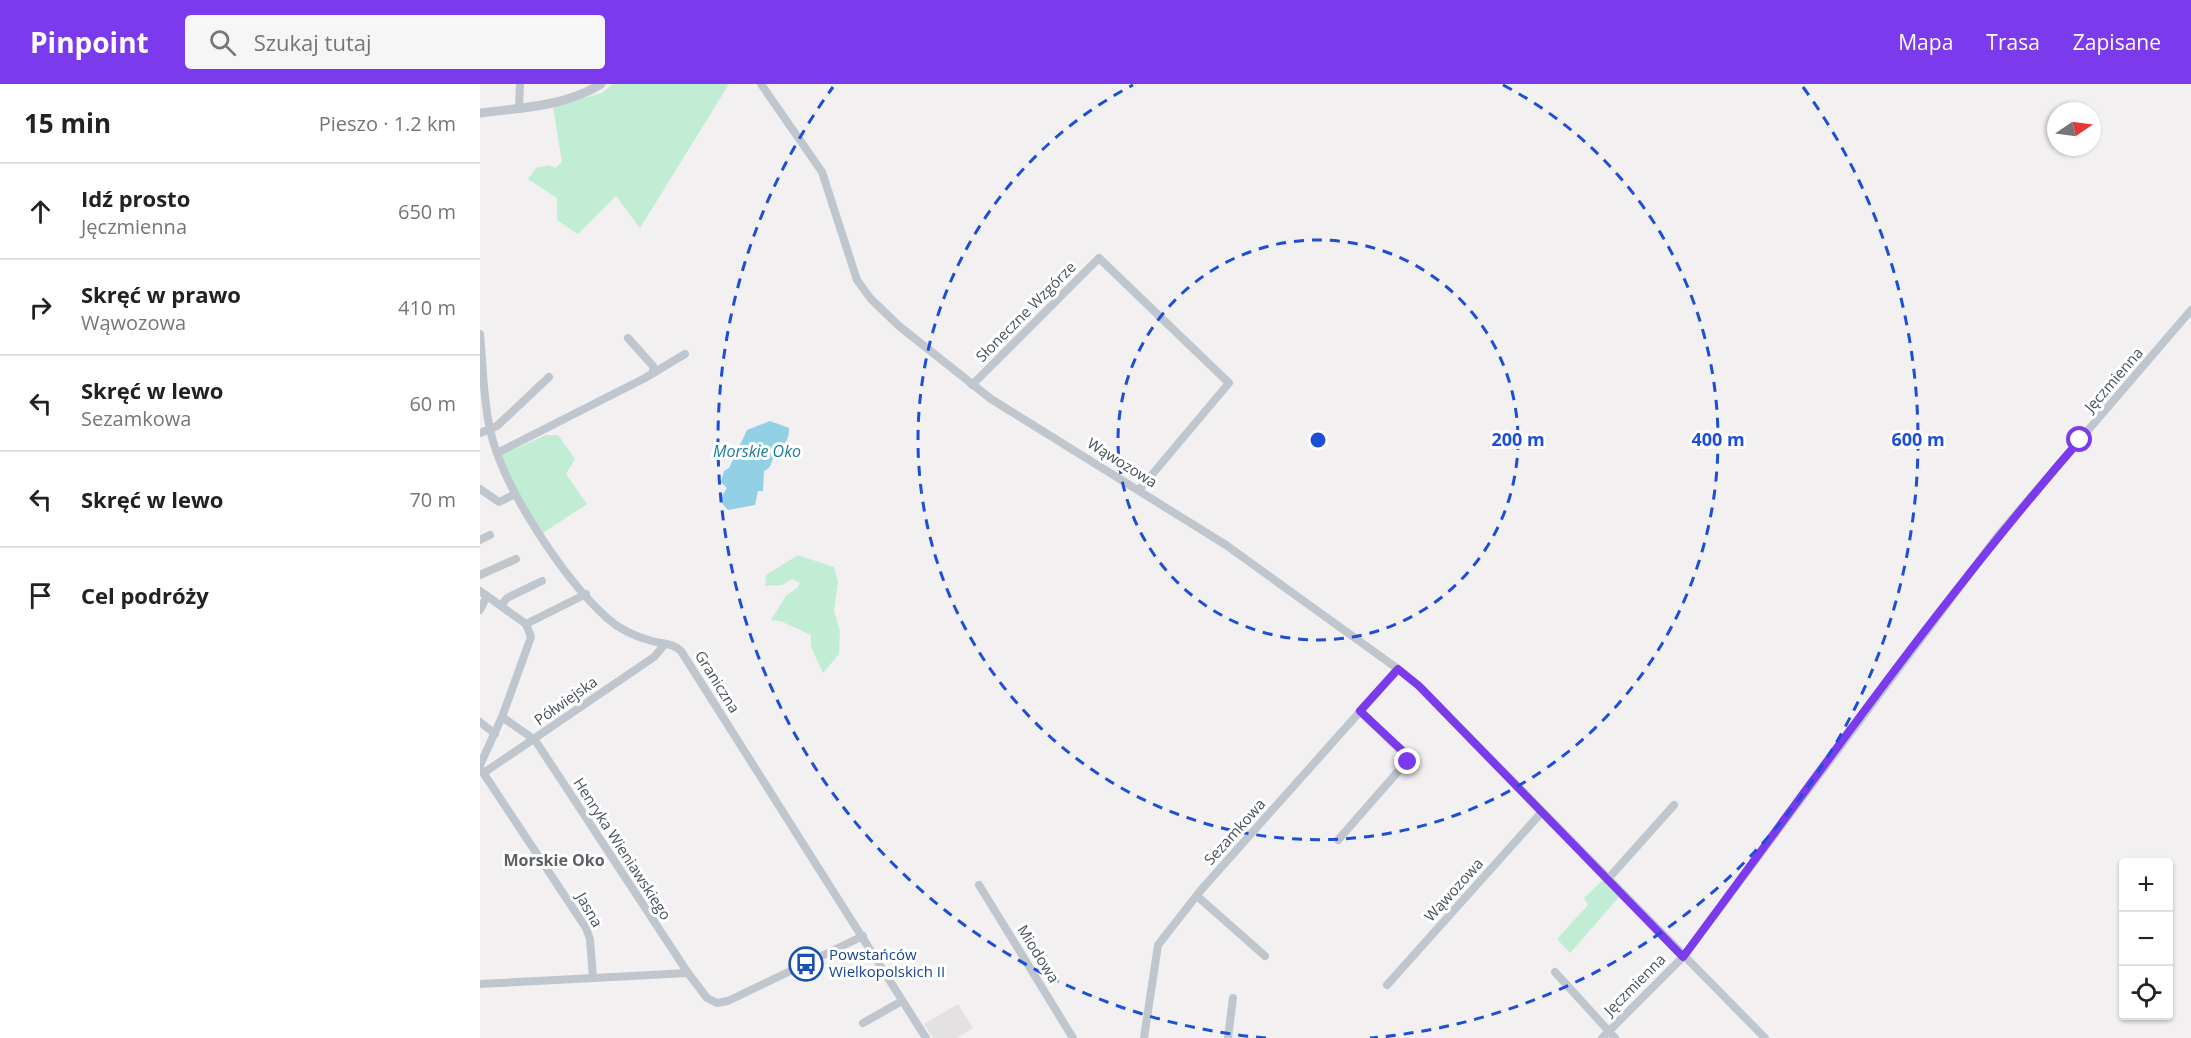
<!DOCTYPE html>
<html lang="pl">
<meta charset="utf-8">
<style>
:root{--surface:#fff;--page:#f6f6f6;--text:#222;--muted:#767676;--line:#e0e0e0;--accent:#7c3aed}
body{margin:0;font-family:"Open Sans",sans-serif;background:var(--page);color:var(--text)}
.controls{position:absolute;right:18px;bottom:18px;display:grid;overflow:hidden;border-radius:6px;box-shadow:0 2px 4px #0004}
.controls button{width:54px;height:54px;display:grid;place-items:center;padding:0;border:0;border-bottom:2px solid var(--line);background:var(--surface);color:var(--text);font:30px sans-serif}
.compass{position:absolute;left:1567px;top:18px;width:54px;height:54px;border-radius:50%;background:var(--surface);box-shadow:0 2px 4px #0004;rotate:77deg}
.stop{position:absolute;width:18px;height:18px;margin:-14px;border:4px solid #7c3aed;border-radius:50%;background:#fff}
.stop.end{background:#7c3aed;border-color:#fff;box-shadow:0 2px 6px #0008}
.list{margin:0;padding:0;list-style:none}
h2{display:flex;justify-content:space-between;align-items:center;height:78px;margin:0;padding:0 24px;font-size:26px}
h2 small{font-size:20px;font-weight:400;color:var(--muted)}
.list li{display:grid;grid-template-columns:39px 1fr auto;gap:18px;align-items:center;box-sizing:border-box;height:96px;padding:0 24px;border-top:2px solid var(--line)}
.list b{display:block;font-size:22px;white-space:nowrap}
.list p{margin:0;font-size:20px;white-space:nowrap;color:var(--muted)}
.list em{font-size:20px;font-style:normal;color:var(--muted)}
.icon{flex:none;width:33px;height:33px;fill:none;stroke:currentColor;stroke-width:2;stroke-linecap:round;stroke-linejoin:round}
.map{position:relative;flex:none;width:1711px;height:954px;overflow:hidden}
header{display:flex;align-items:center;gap:36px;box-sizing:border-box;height:84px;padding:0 30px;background:var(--accent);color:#fff}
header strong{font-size:28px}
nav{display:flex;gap:33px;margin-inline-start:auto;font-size:21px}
.search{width:420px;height:54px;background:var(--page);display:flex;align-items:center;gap:15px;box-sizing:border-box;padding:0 21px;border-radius:6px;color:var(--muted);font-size:22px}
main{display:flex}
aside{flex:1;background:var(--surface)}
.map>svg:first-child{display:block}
</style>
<header>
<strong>Pinpoint</strong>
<div class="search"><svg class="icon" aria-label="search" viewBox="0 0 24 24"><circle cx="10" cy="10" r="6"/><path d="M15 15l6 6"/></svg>Szukaj tutaj</div>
<nav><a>Mapa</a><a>Trasa</a><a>Zapisane</a></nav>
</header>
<main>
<aside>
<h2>15 min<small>Pieszo · 1.2 km</small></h2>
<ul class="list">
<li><svg class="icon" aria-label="ahead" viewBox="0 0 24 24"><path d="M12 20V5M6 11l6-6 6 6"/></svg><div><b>Idź prosto</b><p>Jęczmienna</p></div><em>650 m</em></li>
<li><svg class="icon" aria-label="right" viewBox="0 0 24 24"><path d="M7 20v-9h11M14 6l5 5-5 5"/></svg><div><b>Skręć w prawo</b><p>Wąwozowa</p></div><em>410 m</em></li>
<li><svg class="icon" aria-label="left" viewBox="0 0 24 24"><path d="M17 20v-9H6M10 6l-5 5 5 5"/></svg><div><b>Skręć w lewo</b><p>Sezamkowa</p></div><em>60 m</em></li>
<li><svg class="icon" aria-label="left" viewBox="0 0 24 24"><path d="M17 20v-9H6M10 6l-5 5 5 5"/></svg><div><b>Skręć w lewo</b></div><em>70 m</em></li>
<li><svg class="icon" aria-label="arrive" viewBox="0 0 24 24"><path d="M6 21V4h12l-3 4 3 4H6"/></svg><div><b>Cel podróży</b></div></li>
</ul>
</aside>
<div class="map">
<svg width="1711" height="954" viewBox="0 0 1711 954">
<rect width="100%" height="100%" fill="#f2f0f0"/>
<path fill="#e3e1e1" d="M478,920L493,944L477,954H453L444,940Z"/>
<g fill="#c2edd5">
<path d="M133,0H249L160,144L136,112L98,150L77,136V114L48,95L56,84L69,81L75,84L82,78L73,23L122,9Z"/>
<path d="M66,351H78L95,375L86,390L107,420L63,449L36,408L19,372Z"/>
<path d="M318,471L354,483L358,498L354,527L360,548L359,570L343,589L331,563V551L300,537L291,536L306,512L317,504L320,499L312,495L302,501L285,502L286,491Z"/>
<path d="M1123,796L1140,812L1090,869L1077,855L1108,821L1104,814Z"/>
</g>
<path fill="#92d0e6" d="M290,337L309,344C310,355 304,361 297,369C290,375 294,383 284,387L283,407H278L275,421L248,426L239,416L247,404L241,398L244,387L249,384L267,346Z"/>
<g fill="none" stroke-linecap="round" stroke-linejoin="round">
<g stroke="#bfc6ce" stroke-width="8">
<path d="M281,0L342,88L377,196L391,215L419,242L511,315L746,461L918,585L939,602L1285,954"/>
<path d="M39,24L40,0"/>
<path d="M0,250C3,281 3,315 10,345C22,403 84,495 127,534C139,545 157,553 172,557C182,560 193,559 201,567L446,954"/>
<path d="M148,254L173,282V289"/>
<path d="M492,301L619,174L749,299L659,406"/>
<path d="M0,349L17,342L69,293"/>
<path d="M17,369L165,294L205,270"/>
<path d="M0,405L19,418L35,410"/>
<path d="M0,456L10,451"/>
<path d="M0,491L36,475"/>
<path d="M0,507L46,540L51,553L22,633L0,681"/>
<path d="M21,521L27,514L62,497"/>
<path d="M0,526L7,512"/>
<path d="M46,540L106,510"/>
<path d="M22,633L55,656L208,889"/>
<path d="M0,638L15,650"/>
<path d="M0,684L106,844L110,855L113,894"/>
<path d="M5,688L174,573L185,560"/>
<path d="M858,756L929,675L880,627"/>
<path d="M1127,796L1194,721"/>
<path d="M499,801L593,954"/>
<path d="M717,812L785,872"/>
<path d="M1075,888L1135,954"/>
<path d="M0,900L208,889L227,914L237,919L248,917L383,852"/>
<path d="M907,901L1061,729"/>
<path d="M383,939L422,917"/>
<path d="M664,954L678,861L721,806L918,585"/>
<path d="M748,954L753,914"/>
<path d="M1122,954L1203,873L1520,449L1711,226"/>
</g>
<path stroke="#bfc6ce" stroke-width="9" d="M0,29C40,24 87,22 121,0"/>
</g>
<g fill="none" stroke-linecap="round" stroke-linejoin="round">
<path stroke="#7c3aed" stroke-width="8" d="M928,678V672L880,627L918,585L939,602L1203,873C1333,698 1457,520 1600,356"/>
</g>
<g fill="none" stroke="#1d4ed8" stroke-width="3" stroke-dasharray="10 8">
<circle cx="838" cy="356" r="200"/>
<path d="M1023 1A400 400 0 1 1 653 1"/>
<path d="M786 954A600 600 0 0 1 353 3M1323 3A600 600 0 0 1 890 954"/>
</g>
<defs>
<symbol id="bus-ring" viewBox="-11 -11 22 22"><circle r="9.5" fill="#fff" stroke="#1a4fb4" stroke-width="1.5"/><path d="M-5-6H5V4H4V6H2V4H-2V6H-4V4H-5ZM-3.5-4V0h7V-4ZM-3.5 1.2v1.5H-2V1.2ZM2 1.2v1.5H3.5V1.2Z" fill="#1a4fb4"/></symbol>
</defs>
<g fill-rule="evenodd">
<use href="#bus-ring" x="307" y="861" width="38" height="38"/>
</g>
<g text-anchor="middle" stroke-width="6" stroke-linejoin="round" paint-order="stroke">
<g font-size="15" fill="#49525c" stroke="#fff">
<text transform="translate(546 228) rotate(-45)" y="5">Słoneczne Wzgórze</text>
<text transform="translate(1634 296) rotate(-49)" y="5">Jęczmienna</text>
<text transform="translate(642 379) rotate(32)" y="5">Wąwozowa</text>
<text transform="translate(237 598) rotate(58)" y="5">Graniczna</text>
<text transform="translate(86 617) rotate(-35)" y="5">Półwiejska</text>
<text transform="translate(755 748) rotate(-48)" y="5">Sezamkowa</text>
<text transform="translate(142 765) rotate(57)" y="5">Henryka Wieniawskiego</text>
<text transform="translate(974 806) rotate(-48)" y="5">Wąwozowa</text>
<text transform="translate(109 826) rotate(60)" y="5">Jasna</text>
<text transform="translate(558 870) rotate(58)" y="5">Miodowa</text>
<text transform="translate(1155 901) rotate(-45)" y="5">Jęczmienna</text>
</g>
<g font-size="15" fill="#164399" stroke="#fff" text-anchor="start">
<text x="349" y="876">Powstańców<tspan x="349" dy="17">Wielkopolskich II</tspan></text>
</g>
<g font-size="16" font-style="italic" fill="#167da2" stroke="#fff">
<text x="277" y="373">Morskie Oko</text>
</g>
<g font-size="16" font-weight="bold" fill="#5d6065" stroke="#fff">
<text x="74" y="782">Morskie Oko</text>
</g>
</g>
<circle cx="838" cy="356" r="9" fill="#1d4ed8" stroke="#fff" stroke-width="3"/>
<g font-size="18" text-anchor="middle" font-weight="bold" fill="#1d4ed8" stroke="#fff" stroke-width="6" stroke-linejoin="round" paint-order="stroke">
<text x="1038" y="362">200 m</text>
<text x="1238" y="362">400 m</text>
<text x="1438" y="362">600 m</text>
</g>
</svg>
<div class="controls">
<button>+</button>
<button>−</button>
<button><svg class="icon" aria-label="locate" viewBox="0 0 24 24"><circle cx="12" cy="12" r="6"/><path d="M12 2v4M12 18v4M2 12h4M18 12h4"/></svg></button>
</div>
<svg class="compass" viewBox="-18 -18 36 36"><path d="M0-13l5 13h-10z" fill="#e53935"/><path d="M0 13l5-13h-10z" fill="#767676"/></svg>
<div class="stop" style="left:1600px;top:356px"></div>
<div class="stop end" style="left:928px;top:678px"></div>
</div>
</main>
